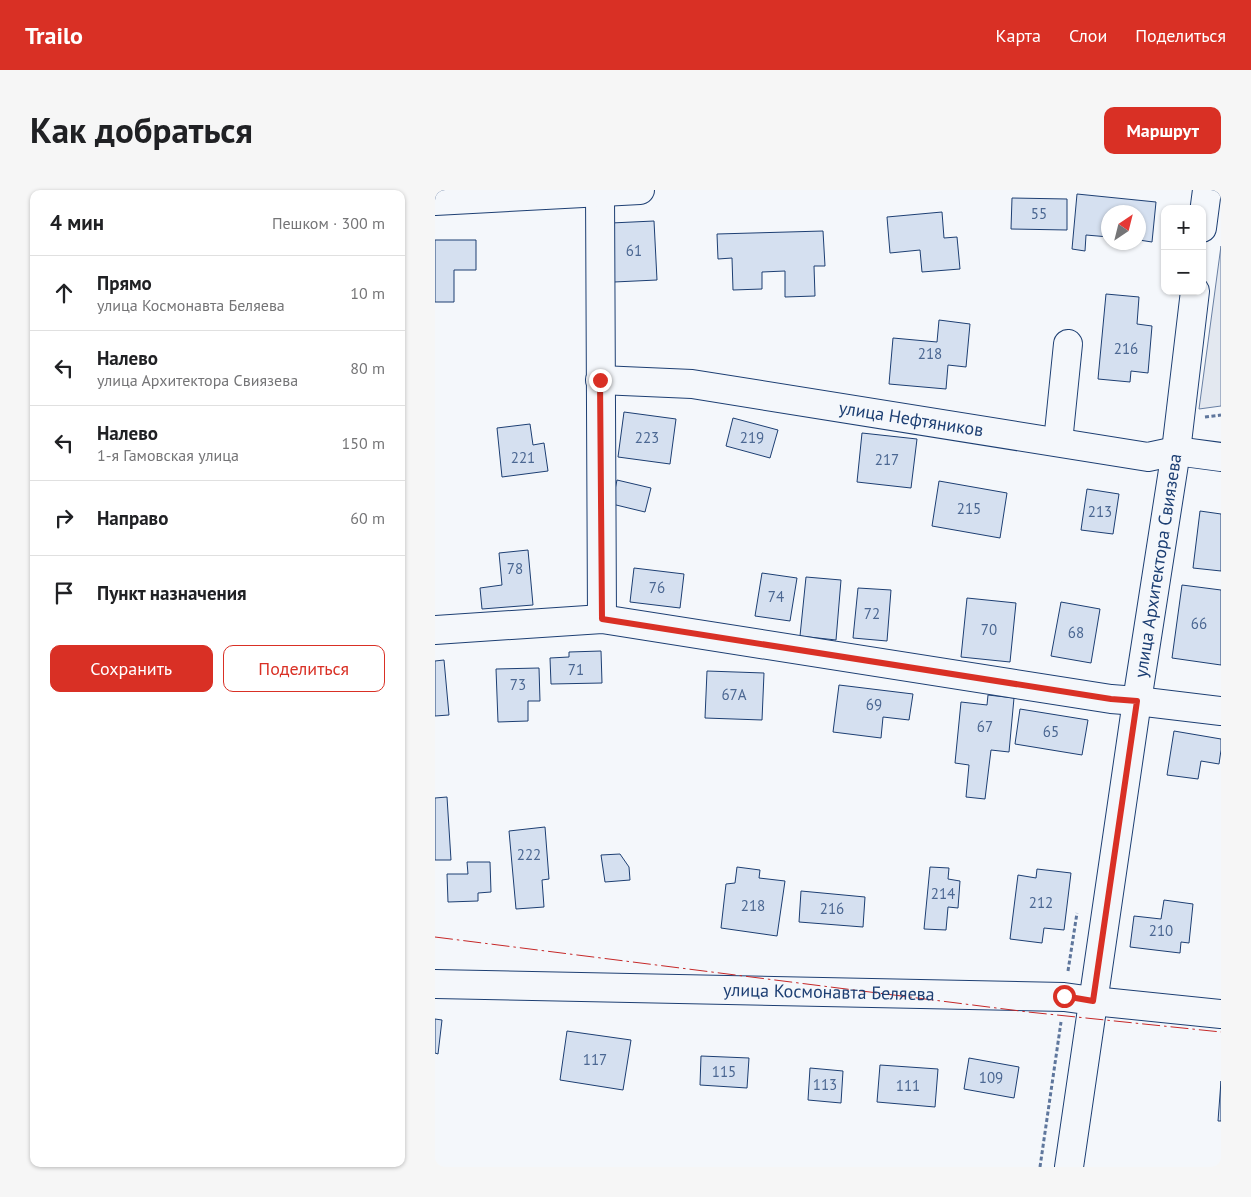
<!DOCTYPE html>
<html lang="ru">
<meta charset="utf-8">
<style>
:root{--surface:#fff;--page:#f6f6f6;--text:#202124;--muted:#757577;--line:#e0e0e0;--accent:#d93025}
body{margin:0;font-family:"PT Sans",sans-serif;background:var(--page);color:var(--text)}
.controls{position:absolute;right:15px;top:15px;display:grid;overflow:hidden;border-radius:10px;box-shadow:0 1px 4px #0004}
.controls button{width:45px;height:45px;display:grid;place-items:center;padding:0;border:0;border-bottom:1px solid var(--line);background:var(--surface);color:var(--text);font:25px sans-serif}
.compass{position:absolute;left:666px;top:15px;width:45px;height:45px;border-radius:50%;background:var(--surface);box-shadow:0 1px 4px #0004;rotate:35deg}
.stop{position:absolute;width:15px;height:15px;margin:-11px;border:4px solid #d93025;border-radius:50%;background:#fff}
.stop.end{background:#d93025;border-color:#fff;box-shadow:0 1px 5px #0008}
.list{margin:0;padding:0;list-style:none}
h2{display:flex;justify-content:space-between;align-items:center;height:65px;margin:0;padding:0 20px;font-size:21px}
h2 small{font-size:16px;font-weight:400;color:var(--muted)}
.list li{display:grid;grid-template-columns:32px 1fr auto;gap:15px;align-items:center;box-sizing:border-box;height:75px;padding:0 20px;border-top:1px solid var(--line)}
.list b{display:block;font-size:19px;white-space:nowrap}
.list p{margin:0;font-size:16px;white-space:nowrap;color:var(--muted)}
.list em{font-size:16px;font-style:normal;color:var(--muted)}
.actions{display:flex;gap:10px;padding:15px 20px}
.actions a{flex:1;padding:11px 0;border:1px solid var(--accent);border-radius:10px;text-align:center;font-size:18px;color:var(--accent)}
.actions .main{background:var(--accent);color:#fff}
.icon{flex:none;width:28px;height:28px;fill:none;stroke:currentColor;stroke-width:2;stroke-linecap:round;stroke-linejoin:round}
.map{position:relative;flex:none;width:786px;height:977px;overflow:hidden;border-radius:10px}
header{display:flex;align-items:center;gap:30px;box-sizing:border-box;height:70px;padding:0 25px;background:var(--accent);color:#fff}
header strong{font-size:24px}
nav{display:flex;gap:28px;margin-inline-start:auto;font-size:18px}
.intro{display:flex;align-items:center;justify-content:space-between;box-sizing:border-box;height:120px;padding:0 30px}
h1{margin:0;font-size:35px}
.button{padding:12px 22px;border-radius:10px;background:var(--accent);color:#fff;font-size:18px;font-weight:700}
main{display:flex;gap:30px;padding:0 30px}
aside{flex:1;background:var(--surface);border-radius:10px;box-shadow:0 1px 4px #0004}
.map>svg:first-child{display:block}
</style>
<header>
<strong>Trailo</strong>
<nav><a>Карта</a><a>Слои</a><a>Поделиться</a></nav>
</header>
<div class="intro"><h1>Как добраться</h1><a class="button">Маршрут</a></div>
<main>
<aside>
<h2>4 мин<small>Пешком · 300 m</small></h2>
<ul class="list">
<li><svg class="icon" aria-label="ahead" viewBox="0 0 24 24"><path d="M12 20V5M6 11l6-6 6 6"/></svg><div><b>Прямо</b><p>улица Космонавта Беляева</p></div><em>10 m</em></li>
<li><svg class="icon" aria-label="left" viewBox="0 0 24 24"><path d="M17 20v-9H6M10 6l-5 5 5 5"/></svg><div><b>Налево</b><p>улица Архитектора Свиязева</p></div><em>80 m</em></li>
<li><svg class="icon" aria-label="left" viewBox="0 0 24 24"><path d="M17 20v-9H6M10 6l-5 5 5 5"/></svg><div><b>Налево</b><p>1-я Гамовская улица</p></div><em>150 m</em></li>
<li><svg class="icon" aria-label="right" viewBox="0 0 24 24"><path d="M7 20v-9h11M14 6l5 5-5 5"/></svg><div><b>Направо</b></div><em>60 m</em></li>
<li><svg class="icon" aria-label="arrive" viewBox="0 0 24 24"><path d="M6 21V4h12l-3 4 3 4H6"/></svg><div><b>Пункт назначения</b></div></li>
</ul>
<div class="actions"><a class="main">Сохранить</a><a>Поделиться</a></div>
</aside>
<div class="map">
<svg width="786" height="977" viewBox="0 0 786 977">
<rect width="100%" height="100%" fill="#f4f7fb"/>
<path fill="#e3e8f0" stroke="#687fa3" d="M786,56V216L764,219Z"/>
<g fill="#d5e0f0" stroke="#1d3f73">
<path d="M642,4L721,12L717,52L704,50V22H674V47L651,45L650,61L637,59Z"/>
<path d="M577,8L632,9V40L576,39Z"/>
<path d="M507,22L509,48L522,47L525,79L487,82L485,60L455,63L452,27Z"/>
<path d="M219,31L222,90L179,92L176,33Z"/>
<path d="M388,41L390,76H379L380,106L350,107V81L327,82V99L298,100L297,68L283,69L282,44Z"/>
<path d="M0,50H41V80H19V112H0Z"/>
<path d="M671,104L704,107L702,134L717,136L713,183L696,181L695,192L663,189Z"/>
<path d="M504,130L535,134L531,177L513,175L511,199L454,194L458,148L502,152Z"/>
<path d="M189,222L241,229L235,274L183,267Z"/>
<path d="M298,228L343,240L335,268L291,256Z"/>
<path d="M95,234L98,255L109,253L113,281L67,287L62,238Z"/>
<path d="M427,243L482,249L476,298L422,292Z"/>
<path d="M182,290L216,298L210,322L177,314Z"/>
<path d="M504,291L572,303L565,348L497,336Z"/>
<path d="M652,299L684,304L678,344L646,340Z"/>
<path d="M765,321L786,324V381L758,378Z"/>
<path d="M93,360L98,415L47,419L45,398L67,395L64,363Z"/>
<path d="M199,378L249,384L245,418L195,412Z"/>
<path d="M327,383L362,388L355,431L320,426Z"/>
<path d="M371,387L406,390L401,450L365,446Z"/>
<path d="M747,395L786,400V475L737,468Z"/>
<path d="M423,398L456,400L452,451L418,448Z"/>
<path d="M532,408L581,413L575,472L526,467Z"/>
<path d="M626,412L665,419L656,473L616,466Z"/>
<path d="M166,461L167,493L116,494L115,468L134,467V462Z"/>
<path d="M9,470L14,525L0,526V471Z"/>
<path d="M104,478L105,511H93V531L63,532L61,479Z"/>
<path d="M272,481L329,483L327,530L270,528Z"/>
<path d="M404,495L478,504L474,530L448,527L446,548L398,542Z"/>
<path d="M553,505L579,508L574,562L556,560L550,609L531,607L534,575L520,573L526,512L552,515Z"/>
<path d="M585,519L653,530L647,565L580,554Z"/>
<path d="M739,541L786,549V560L784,574L766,571L763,589L732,585Z"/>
<path d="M12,607L16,670H0V608Z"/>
<path d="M110,637L114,689L107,690L109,717L81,719L74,641Z"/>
<path d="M185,664L194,677L195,690L170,692L166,665Z"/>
<path d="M32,672H55L56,702L43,703V711L13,712L12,684H33Z"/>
<path d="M302,677L325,680L324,688L350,691L342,746L286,738L291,694L300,693Z"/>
<path d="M495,677L514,678L513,689L525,691L523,718L513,717L511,740L489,739Z"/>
<path d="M602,679L636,683L629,740L609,738L607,753L575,749L583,685L601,688Z"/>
<path d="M366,701L430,707L428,737L364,732Z"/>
<path d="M729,710L758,714L754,753L746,752L745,763L695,757L699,726L726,729Z"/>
<path d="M0,829L7,830L3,864L0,863Z"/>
<path d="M132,841L196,850L188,900L125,890Z"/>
<path d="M266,866L314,868L312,898L265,895Z"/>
<path d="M534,868L584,877L579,908L529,899Z"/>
<path d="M445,875L503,879L500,917L442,912Z"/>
<path d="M375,878L408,881L406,913L373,910Z"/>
<path d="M786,891V931H783Z"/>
</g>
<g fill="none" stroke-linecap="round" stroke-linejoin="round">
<defs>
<g id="minor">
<path d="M165,2L167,429"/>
<path d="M0,11L205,0"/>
<path id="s1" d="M165,190L257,194L713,267L741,261L786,267"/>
<path d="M623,252L633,154"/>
<path d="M0,440L167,429L676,509L702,511L786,521"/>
<path id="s2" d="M0,794L629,807L658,811L786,824"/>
</g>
<g id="major">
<path d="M767,38L772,0"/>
<path id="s3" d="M634,977L702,511L741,261L760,101"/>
</g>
</defs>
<use href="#minor" stroke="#1d3f73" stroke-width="30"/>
<use href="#major" stroke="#1d3f73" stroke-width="30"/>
<g stroke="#5e769c" stroke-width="3" stroke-dasharray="4 2.5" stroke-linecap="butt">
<path d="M770,227L786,225"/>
<path d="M633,781L642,723"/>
<path d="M605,977L626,832"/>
</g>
<use href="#minor" stroke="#f4f7fb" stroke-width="28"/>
<use href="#major" stroke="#f4f7fb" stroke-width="28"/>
<path stroke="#c62828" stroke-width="1" stroke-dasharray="18 4 2.5 4" stroke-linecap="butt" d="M0,747L593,822L786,842"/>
</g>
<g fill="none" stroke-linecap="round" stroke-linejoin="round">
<path stroke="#d93025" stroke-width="6" d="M165,190L167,429L676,509L702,511L658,811L629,806"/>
</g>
<g text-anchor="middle" stroke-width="4" stroke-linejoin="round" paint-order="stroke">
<g font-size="15" fill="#4b6792">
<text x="604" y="29">55</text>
<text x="199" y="66">61</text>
<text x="691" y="164">216</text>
<text x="495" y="169">218</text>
<text x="212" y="253">223</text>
<text x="317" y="253">219</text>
<text x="88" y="273">221</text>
<text x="452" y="275">217</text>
<text x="534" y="324">215</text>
<text x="665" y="327">213</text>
<text x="80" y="384">78</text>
<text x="222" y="403">76</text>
<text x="341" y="412">74</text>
<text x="437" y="429">72</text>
<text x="764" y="439">66</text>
<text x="554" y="445">70</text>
<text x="641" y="448">68</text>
<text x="141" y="485">71</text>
<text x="83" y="500">73</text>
<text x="299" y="510">67А</text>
<text x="439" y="520">69</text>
<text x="550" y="542">67</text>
<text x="616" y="547">65</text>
<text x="94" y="670">222</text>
<text x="508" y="709">214</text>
<text x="606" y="718">212</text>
<text x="318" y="721">218</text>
<text x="397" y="724">216</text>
<text x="726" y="746">210</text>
<text x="160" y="875">117</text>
<text x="289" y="887">115</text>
<text x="556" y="893">109</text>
<text x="390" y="900">113</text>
<text x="473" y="901">111</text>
</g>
<g font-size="18" fill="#1d3f73" stroke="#f4f7fb">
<text dy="6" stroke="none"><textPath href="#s1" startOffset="314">улица Нефтяников</textPath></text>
<text dy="6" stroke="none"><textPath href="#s3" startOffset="608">улица Архитектора Свиязева</textPath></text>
<text dy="6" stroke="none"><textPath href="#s2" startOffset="394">улица Космонавта Беляева</textPath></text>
</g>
</g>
</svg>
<div class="controls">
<button>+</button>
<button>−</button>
</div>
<svg class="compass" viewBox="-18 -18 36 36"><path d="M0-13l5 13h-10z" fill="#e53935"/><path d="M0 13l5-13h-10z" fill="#757577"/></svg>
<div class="stop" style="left:629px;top:806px"></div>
<div class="stop end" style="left:165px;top:190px"></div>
</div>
</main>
